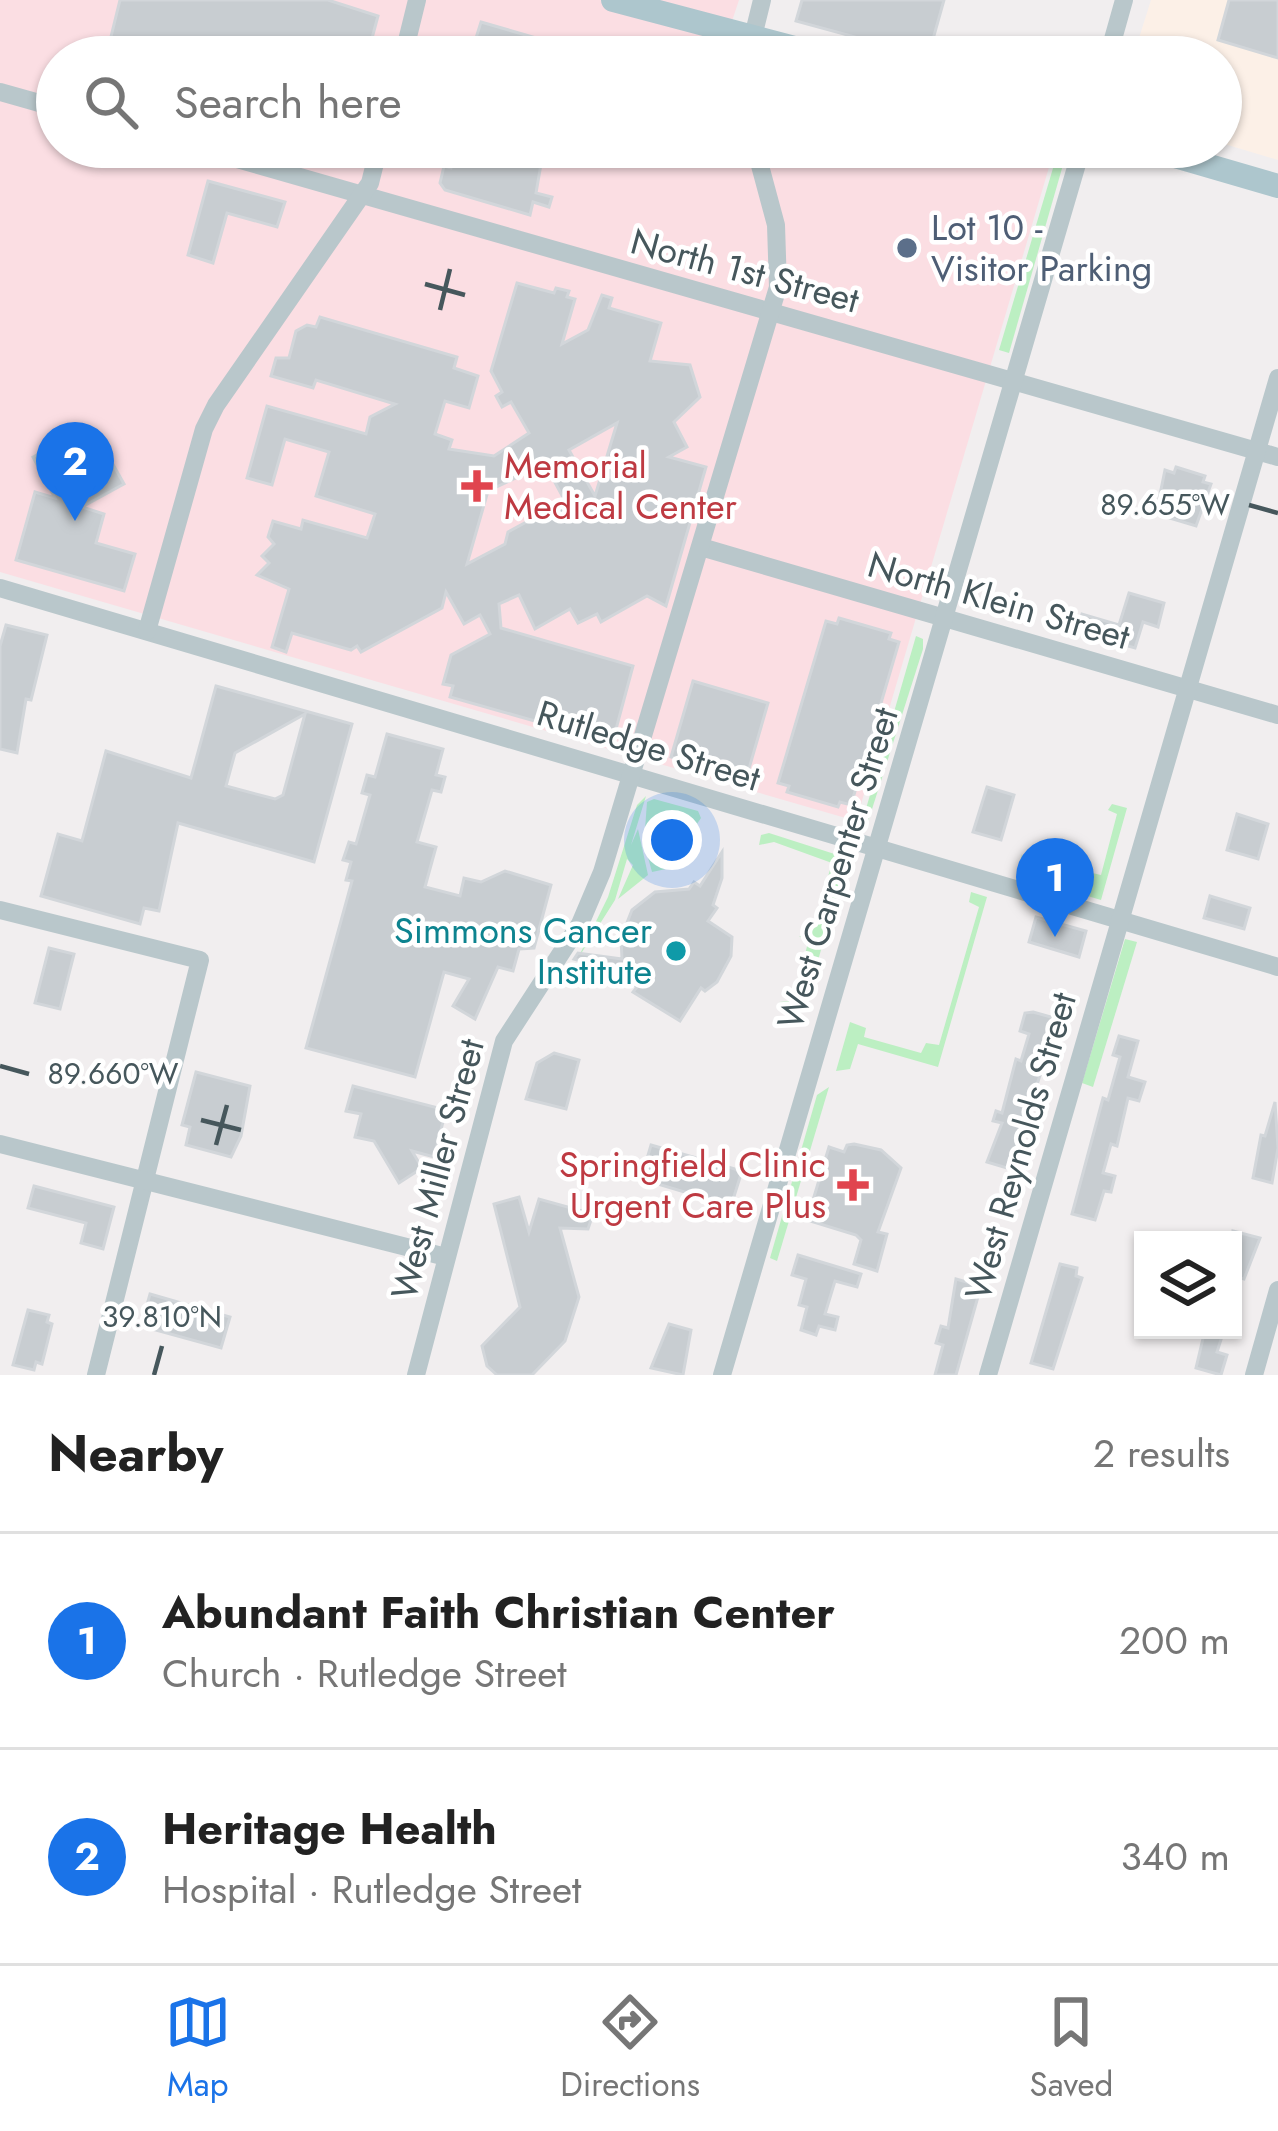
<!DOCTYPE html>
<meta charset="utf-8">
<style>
:root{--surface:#fff;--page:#f6f6f6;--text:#222;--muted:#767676;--line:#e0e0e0;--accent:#1a73e8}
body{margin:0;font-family:Jost,sans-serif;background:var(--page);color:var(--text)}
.controls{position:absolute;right:36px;bottom:36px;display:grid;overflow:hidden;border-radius:0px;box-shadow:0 3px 9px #0004}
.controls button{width:108px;height:108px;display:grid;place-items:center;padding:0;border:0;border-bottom:3px solid var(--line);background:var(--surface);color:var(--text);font:60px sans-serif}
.you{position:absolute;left:672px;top:840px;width:42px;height:42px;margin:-30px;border:9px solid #fff;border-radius:50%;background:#1a73e8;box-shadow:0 0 0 18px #1a73e833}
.badge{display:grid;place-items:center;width:78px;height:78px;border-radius:50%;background:var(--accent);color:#fff;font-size:39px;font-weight:700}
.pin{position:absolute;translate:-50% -99px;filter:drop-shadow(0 3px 6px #0008)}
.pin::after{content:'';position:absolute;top:63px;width:42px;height:36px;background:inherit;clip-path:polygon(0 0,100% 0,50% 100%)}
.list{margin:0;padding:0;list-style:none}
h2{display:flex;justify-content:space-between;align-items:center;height:156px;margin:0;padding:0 48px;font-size:51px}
h2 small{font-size:39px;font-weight:400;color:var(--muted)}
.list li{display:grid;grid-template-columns:78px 1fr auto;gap:36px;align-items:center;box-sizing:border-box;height:216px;padding:0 48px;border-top:3px solid var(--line)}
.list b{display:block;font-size:45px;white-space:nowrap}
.list p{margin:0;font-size:39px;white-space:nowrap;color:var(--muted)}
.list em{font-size:39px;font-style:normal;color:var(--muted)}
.icon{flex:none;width:66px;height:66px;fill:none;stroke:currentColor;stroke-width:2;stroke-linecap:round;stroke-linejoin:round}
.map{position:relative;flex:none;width:1278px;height:1375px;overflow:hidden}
.search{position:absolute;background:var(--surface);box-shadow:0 3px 9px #0004;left:36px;right:36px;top:36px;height:132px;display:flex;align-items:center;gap:30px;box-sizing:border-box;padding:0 42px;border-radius:66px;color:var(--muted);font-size:45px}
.sheet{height:588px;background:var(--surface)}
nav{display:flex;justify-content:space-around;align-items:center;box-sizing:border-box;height:168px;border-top:3px solid var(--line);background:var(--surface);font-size:33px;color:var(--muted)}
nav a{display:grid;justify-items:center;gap:6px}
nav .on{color:var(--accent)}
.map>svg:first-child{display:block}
</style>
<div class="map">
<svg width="1278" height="1375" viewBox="0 0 1278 1375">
<rect width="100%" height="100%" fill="#f1eeef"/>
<path fill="#fcf0e7" d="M1151,0H1278V160L1221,143V57H1133Z"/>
<path fill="#fbdee3" d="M0,0H739L723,48L756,57H57V147H1055L856,821L0,572Z"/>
<g fill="#bcefc2">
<path d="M1059,148L1067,151L1009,353L999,350Z"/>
<path d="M916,636L923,639V649L866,828L861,826Z"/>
<path d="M646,796L631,845L638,829L648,875L618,899L633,865L627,859L615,900L577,960L608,897L637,805Z"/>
<path d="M654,799L698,811L701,818L666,869L652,872L644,843L647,802Z"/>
<path d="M1112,804L1127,808L1101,900L1017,875L1022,854L1023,866L1083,884L1088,872L1101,875L1117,814L1108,810Z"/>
<path d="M769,833L847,858L804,1010L779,1002L792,1001L808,943L799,936L810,937L832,863L774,842L759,845L761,835Z"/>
<path d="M971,892L987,897L938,1067L858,1044L850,1069L836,1071L850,1022L866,1028L864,1037L921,1053L926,1043L939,1045L979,907L969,902Z"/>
<path d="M1125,939L1137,942L1093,1087L1082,1083Z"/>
<path d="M829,1087L777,1261L770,1258L817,1095Z"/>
</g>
<g fill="#c8cdd1" stroke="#d2d6da" stroke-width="3" fill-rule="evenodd">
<path d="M120,0H328L378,16L367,57H106Z"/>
<path d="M802,0H944L928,57L796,21Z"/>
<path d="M1229,0H1278V58L1218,40Z"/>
<path d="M481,22L591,54V57H470Z"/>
<path d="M457,147H544L536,193L552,197L549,207L533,202L530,215L445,190L440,183L444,166L451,168Z"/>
<path d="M208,181L285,202L277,227L227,213L213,263L188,255Z"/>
<path d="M517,283L554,293L556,288L569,291L567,297L575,299L562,344L588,330L602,295L612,298L609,308L661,323L650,361L690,365L700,397L674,422L687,447L669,457L706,467L666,606L647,596L601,622L597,614L578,623L570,609L535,629L519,595L499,604L501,628L633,666L615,733L604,730L602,740L450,697L453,686L443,684L451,655L490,634L480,615L464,624L446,592L442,608L361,652L357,646L351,650L292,633L286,652L272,647L289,589L257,575L269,563L262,556L274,544L268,537L273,521L301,529L303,520L367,538L375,514L316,496L329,452L285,439L272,485L247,478L267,406L366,434L370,417L395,404L316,380L313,388L271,376L276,358H289L296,331L307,325L316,327L320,317L457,357L454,368L478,376L469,408L445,401L435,434L452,440L449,449L494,456L529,433L511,402L502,407L496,396L502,392L491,371ZM617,423L595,496L569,450ZM545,464L565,501L508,532L505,544L467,564L488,491Z"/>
<path d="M65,440L79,466L106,452L124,484L82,507L104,514L96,543L135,554L124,591L16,560L35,492L55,498L33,457Z"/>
<path d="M1176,467L1205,476L1203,482L1211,484L1196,526L1156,514L1165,470L1174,473Z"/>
<path d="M1129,593L1164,603L1158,627L1143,622L1135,648L1077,632L1082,614L1119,625Z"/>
<path d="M839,618L891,633L889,639L899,642L851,805L840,802L838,807L787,792L789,786L778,783L826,621L837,624Z"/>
<path d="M6,625L47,635L31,700L26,699L17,753L0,749V646Z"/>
<path d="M693,681L768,703L746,779L671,757Z"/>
<path d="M216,686L352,724L314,862L178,823L159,911L144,908L140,924L41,896L58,834L82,841L106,751L191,778ZM305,714L283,795L275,799L226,786L235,753Z"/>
<path d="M387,734L443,749L436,775L445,777L441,792L432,790L417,842L436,847L425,887L460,896L464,878L481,882L505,871L551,885L534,948L519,949L513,971L498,967L475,1019L453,1006L469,979L444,972L415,1077L306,1048L352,881L346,880L351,862L343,860L349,842L356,844L370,795L362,793L367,775L375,777Z"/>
<path d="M987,787L1014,795L1001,840L973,832Z"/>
<path d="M1237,814L1268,824L1258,859L1227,850Z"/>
<path d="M722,852V878L713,905L717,908L708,921L732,937L731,956L717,982L705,991L701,988L680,1021L633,992L637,987L624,979L627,974L574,959L578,953L622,959L621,938L632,910L655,892L689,889L694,882L700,886Z"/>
<path d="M1210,896L1250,908L1244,929L1204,918Z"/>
<path d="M1036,917L1086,931L1079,957L1029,942Z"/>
<path d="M49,948L74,954L60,1009L35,1003Z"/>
<path d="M1033,1012L1058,1019L1010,1169L987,1162L1002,1123L993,1121L996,1111L1002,1113L1016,1059L1021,1061L1029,1034L1020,1031L1025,1013Z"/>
<path d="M1119,1036L1138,1041L1128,1077L1145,1082L1139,1101L1128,1098L1117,1146L1111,1144L1103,1173L1115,1176L1111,1192L1104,1191L1095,1220L1072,1214L1103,1098L1108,1100L1120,1057L1113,1055Z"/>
<path d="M554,1053L579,1060L566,1109L526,1099L537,1063Z"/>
<path d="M196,1072L250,1086L241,1136L231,1157L186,1145L190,1127L182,1125Z"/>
<path d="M353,1086L446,1110L434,1157L412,1151L422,1168L399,1183L374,1141L355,1137L361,1114L346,1111Z"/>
<path d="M1275,1102L1278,1148L1272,1183L1253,1178L1261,1135L1265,1136Z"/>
<path d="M854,1144L881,1150L901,1168L878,1232L887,1234L877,1271L854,1264L861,1240L856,1235L807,1220L829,1147L844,1152L847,1145Z"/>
<path d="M651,1145L742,1171L731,1206L641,1179Z"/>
<path d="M34,1186L114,1207L103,1249L81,1243L86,1223L28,1208Z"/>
<path d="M519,1197L529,1232L539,1199L593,1214L588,1229L560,1228L579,1297L565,1341L532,1375H497L487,1366L482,1346L520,1307L494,1204Z"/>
<path d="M1233,1231L1260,1238L1244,1279L1233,1276Z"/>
<path d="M798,1255L861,1274L857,1287L835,1281L825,1314L838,1317L835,1330L819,1326L816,1335L801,1330L807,1307L799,1305L806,1279L792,1275Z"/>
<path d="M1060,1264L1077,1268L1076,1276L1082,1278L1053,1369L1031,1363Z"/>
<path d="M956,1279L981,1286L956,1375H935L943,1345L936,1343L941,1326L948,1328Z"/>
<path d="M150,1294L230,1317L221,1348L141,1326Z"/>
<path d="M28,1310L49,1315L47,1322L52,1324L42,1364L36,1362L34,1370L13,1365Z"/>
<path d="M669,1324L691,1330L683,1375L651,1368Z"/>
<path d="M1205,1330H1224L1217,1352L1227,1355L1221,1375L1196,1368Z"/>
</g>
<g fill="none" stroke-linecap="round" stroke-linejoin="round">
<g stroke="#b9c7cb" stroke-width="18">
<path d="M403,57L417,0"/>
<path d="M748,57L762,0"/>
<path d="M1108,57L1124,0"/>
<path d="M0,92L57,108"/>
<path d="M195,147L1278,457"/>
<path d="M701,547L1278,715"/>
<path d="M0,588L1278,967"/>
<path d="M147,631L204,429L216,405L370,183L379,147"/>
<path d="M0,910L200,960L96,1375"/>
<path d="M0,1144L446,1257"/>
<path d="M416,1375L504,1041L580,924L602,872L778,287L776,225L755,147"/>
<path d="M722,1375L1082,147"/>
<path d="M988,1375L1278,378"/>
<path d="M1254,1375L1278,1290"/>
</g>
<g stroke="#adc6cd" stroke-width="24">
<path d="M613,0L829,57"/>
<path d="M1144,147L1278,186"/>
</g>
</g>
<path fill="none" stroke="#46575c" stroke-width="4.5" d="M425,284L465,295M440,310L450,269M1249,505L1278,513M0,1066L29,1074M201,1120L241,1130M216,1145L227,1105M154,1375L162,1346"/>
<circle fill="#5c6f8a" stroke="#fff" stroke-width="4.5" cx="907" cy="248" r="12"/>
<g fill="#e0444e" stroke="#fff" stroke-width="4.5">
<path d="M471 468h12v12h12v12h-12v12h-12v-12h-12v-12h12z"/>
<path d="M847 1167h12v12h12v12h-12v12h-12v-12h-12v-12h12z"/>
</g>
<circle fill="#0f9aa8" stroke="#fff" stroke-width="4.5" cx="676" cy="951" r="12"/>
<g text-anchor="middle" stroke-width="9" stroke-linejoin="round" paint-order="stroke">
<g font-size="36" fill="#4e5e75" stroke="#fff" text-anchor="start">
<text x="931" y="240">Lot 10 -<tspan x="931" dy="41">Visitor Parking</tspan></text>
</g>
<g font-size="36" fill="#46575c" stroke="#fff">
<text transform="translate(745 270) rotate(15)" y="13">North 1st Street</text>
<text transform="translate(999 600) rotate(16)" y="13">North Klein Street</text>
<text transform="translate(649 745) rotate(17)" y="13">Rutledge Street</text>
<text transform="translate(837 868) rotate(-73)" y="13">West Carpenter Street</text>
<text transform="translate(1020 1146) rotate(-74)" y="13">West Reynolds Street</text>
<text transform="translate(437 1169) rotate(-75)" y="13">West Miller Street</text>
</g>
<g font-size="36" fill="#be3a42" stroke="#fff" text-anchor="start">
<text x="504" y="478">Memorial<tspan x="504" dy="41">Medical Center</tspan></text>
<text x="826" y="1177" text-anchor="end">Springfield Clinic<tspan x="826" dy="41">Urgent Care Plus</tspan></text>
</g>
<g font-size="36" fill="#0d838f" stroke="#fff" text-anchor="end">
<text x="652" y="943">Simmons Cancer<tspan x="652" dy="41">Institute</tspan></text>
</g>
</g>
<g font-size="30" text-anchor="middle" fill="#46575c" stroke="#fff" stroke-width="9" stroke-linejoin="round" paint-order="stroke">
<text x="1165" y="515">89.655°W</text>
<text x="113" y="1084">89.660°W</text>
<text x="162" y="1327">39.810°N</text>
</g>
</svg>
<div class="controls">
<button><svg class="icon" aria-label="layers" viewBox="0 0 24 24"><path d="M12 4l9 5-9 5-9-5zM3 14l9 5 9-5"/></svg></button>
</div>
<div class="you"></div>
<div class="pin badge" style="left:1055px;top:937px">1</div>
<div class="pin badge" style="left:75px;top:521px">2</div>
<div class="search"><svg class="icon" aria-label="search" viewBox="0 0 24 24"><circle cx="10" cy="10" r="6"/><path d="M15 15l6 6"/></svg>Search here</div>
</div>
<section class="sheet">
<h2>Nearby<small>2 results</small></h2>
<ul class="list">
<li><span class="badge">1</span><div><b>Abundant Faith Christian Center</b><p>Church · Rutledge Street</p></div><em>200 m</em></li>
<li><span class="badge">2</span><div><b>Heritage Health</b><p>Hospital · Rutledge Street</p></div><em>340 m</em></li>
</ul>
</section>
<nav>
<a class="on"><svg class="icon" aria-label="map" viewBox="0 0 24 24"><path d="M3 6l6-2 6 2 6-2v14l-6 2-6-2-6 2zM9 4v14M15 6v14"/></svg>Map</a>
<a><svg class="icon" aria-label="directions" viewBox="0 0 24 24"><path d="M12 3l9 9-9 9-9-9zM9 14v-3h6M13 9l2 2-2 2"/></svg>Directions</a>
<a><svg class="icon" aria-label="saved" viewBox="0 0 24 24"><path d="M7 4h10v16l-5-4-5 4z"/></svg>Saved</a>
</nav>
